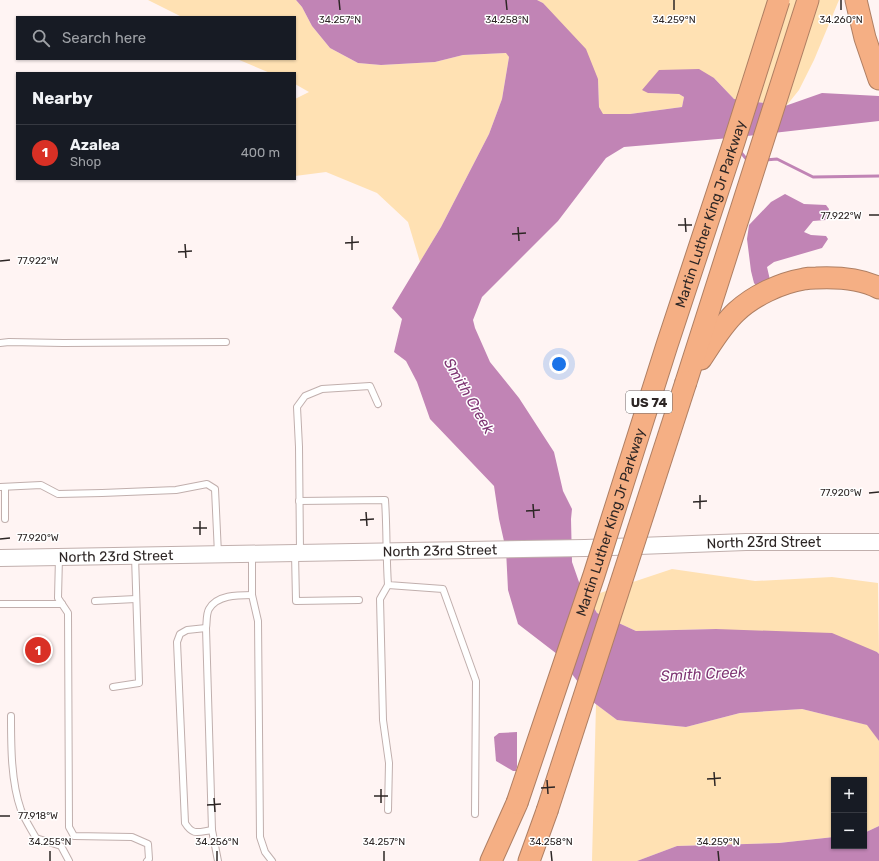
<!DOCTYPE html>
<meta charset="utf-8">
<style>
:root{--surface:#171b24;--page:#242831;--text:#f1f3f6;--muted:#9ea1a6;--line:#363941;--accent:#d93025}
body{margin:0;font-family:Rubik,sans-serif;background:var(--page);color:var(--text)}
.controls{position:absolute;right:12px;bottom:12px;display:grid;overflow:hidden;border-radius:0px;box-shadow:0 1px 3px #0004}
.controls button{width:36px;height:36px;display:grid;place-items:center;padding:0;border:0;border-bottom:1px solid var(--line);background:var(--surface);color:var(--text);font:20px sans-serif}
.you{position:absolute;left:559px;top:364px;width:14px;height:14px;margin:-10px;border:3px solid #fff;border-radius:50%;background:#1a73e8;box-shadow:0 0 0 6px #1a73e833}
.badge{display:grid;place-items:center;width:26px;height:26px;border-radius:50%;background:var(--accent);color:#fff;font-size:13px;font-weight:700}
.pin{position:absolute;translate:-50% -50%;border:2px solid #fff;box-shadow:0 1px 4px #0006}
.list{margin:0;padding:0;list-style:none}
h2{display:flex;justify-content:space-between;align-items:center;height:52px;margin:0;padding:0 16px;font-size:17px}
h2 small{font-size:13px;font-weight:400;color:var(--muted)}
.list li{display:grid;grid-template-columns:26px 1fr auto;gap:12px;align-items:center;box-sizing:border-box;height:56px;padding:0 16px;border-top:1px solid var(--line)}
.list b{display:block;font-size:15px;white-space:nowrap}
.list p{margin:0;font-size:13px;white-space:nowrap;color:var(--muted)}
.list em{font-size:13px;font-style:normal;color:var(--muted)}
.icon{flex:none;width:22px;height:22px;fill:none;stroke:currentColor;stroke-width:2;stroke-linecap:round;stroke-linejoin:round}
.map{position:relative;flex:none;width:879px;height:861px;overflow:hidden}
.search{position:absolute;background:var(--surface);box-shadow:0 1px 3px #0004;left:16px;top:16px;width:280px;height:44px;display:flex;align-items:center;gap:10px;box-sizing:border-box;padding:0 14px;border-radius:0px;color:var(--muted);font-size:15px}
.panel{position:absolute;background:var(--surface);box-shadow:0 1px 3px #0004;left:16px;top:72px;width:280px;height:108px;border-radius:0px}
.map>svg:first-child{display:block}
</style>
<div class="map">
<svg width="879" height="861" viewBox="0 0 879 861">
<rect width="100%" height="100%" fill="#fff4f3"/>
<g fill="#ffe1b3">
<path d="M148,0H296L302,7L312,26L330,48L358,63L381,65L435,62L463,55L507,53L509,57L502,99L489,134L441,227L420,262L408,222L377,193L326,172L295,176V99L309,92L295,84V73H270L237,59H295V17H182Z"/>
<path d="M537,0H839L814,60L799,90L787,105L785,106L734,99L714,78L648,93L679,94L684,97L682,107L630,114H602L599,107L598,79L543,3Z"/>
<path d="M672,569L755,581L832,577L878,583L879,654L877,652L716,629L636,631L597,613L588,597Z"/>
<path d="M596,704L617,720L686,727L740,713L802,709L868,725L879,741V826L864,833V780H834V837L779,843L677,846L637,861H592Z"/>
</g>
<g fill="#c184b5">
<path d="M296,0H537L543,3L586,49L598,79L599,107L603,114H630L682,107L684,97L679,94L648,93L642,90L659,70L699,69L714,78L734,99L785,106L822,93L879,96V121L730,138L624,147L606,158L558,221L482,297L473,320L475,328L490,362L519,398L554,452L563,491L572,509L571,519L572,562L579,582L597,613L636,631L716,629L832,633L877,652L879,654V741L867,725L802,709L740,713L686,727L625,721L617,720L593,702L557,654L518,624L508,590L506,550L499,519L494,486L430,419L417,382L406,361L394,352L402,319L392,308L441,227L489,134L502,99L509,57L506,53L463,55L435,62L381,65L358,63L330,48L312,26L302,7Z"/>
<path d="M785,194L804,204L826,205L829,209L826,220L813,221L804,232L811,235L826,236L828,239L822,248L774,262L767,267L770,280L758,288L754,283L751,271L747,239L749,225L771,202Z"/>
<path d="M517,732V767L516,771H513L496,761L494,737L499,733Z"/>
<path d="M879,826V861H637L677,846L779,843L834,837V846H864V833Z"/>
</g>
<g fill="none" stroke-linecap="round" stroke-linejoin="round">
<g stroke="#c184b5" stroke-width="3">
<path d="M739,150L748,161"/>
<path d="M765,160L777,159L813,177L879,176"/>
</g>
<defs>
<g id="lane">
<path d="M0,343L9,342L63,343L226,342"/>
<path d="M0,487L41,485L58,494L102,493L176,490L207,484L215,489L218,554"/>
<path d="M5,487V519"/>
<path d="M299,501L385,500C387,528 386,556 388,585L443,589L476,681L475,814"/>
<path d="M300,551L299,447L297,407L305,396L322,389L370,386L378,404"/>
<path d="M295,553L296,601L359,600"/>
<path d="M252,554V595L258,621L260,837L265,852L272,861"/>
<path d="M59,557L58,598L68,613L69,827L74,836L132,837L148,844L149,859L147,861"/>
<path d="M388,585L380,599L383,720L389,763L388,810"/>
<path d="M95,601L136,599"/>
<path d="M0,604H62"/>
<path d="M206,628L187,630L180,634L177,642L185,823C193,836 198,832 212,830"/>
<path d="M113,687L139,683L135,556"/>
<path d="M11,716C11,746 11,782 21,810C25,820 31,829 36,838L61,846L69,861"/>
<path d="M218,861L212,830L206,628C207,623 206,614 209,609C217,595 237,595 252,595"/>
</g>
<g id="secondary">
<path id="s1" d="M0,558L585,548L746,542H879"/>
</g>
<g id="highway">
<path d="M856,0L865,38L879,79"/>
<path d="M701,359C711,344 722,325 736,312C753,296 780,283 804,279C808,278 812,278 816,278C837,277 860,278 879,288"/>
<path d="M686,382L808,0"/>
<path d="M491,861L517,803"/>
<path d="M529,861L547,811"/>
</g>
</defs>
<use href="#lane" stroke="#c1afad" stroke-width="8"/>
<use href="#secondary" stroke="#c1afad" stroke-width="18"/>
<use href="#highway" stroke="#af7f63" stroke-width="23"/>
<use href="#lane" stroke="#fff" stroke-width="6"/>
<use href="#secondary" stroke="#fff" stroke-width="16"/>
<use href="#highway" stroke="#f5af84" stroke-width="21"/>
<defs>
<g id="highway-bridge">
<path id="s2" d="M517,803L594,575L667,345L734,142L779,0"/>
<path d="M547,811L686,382"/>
</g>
</defs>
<use href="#highway-bridge" stroke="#af7f63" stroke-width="23" stroke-linecap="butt"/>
<use href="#highway-bridge" stroke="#f5af84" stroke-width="21"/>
</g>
<path fill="none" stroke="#2d2625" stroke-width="1.5" d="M339,0L340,10M506,0L507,10M674,0V10M841,0V10M869,215H879M685,218L686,232M678,225H692M518,227L519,241M512,234L526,233M352,236V250M345,243L359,242M185,244L186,258M178,252L192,251M0,261L10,260M869,493L879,492M700,495V509M693,502L707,501M533,504L534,518M526,511L540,510M366,512L367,526M360,520L374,519M200,521V535M193,528H207M0,539L10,538M714,772L715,786M707,779L721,778M547,780L548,794M541,788L555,787M381,789V803M374,796H388M214,798L215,812M207,805L221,804M0,816H10M50,851V861M217,851V861M384,851V861M551,851L552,861M718,851L719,861"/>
<g text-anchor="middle" stroke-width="3" stroke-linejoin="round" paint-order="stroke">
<rect fill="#fff" stroke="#6c6766" stroke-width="1" x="626" y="391" width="46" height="22" rx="3"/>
<g font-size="13" font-weight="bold" fill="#2d2625">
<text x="649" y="407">US 74</text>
</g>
<g font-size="14" fill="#2d2625" stroke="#fff">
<text dy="5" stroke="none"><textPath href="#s2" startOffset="620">Martin Luther King Jr Parkway</textPath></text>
<text dy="5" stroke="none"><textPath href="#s2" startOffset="296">Martin Luther King Jr Parkway</textPath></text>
<text dy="5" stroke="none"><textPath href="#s1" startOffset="764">North 23rd Street</textPath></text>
<text dy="5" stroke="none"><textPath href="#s1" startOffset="440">North 23rd Street</textPath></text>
<text dy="5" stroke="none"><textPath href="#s1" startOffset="116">North 23rd Street</textPath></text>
</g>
<g font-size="15" font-style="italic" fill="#7f3674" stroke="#fff">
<text transform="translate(469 396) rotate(60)" y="5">Smith Creek</text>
<text transform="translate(703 674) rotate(-3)" y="5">Smith Creek</text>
</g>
</g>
<g font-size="10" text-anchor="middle" fill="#2d2625" stroke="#fff" stroke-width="3" stroke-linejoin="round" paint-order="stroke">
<text x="340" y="23">34.257°N</text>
<text x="507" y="23">34.258°N</text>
<text x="674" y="23">34.259°N</text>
<text x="841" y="23">34.260°N</text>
<text x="841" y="219">77.922°W</text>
<text x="38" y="264">77.922°W</text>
<text x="841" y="496">77.920°W</text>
<text x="38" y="541">77.920°W</text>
<text x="38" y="819">77.918°W</text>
<text x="50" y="845">34.255°N</text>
<text x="217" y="845">34.256°N</text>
<text x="384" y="845">34.257°N</text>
<text x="551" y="845">34.258°N</text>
<text x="718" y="845">34.259°N</text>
</g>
</svg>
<div class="controls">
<button>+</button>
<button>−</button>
</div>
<div class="you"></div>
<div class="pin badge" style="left:38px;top:650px">1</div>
<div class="search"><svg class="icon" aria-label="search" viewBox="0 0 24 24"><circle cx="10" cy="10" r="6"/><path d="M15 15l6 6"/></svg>Search here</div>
<section class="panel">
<h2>Nearby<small></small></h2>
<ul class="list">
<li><span class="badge">1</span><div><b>Azalea</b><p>Shop</p></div><em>400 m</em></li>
</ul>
</section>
</div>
